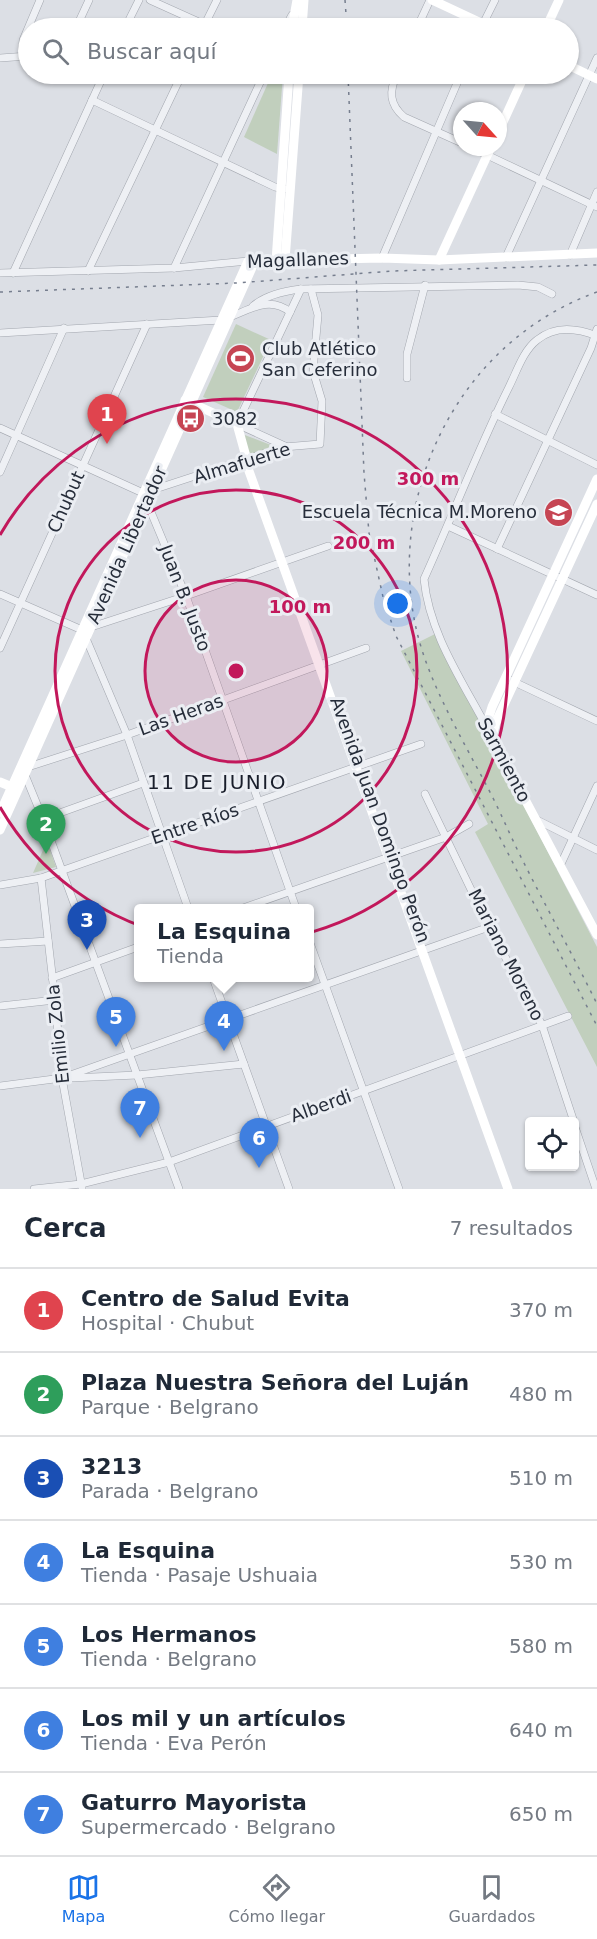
<!DOCTYPE html>
<html lang="es">
<meta charset="utf-8">
<style>
:root{--surface:#fff;--page:#f6f6f7;--text:#1f2937;--muted:#747a83;--line:#e0e1e3;--accent:#1a73e8}
body{margin:0;font-family:"DejaVu Sans",sans-serif;background:var(--page);color:var(--text)}
.controls{position:absolute;right:18px;bottom:18px;display:grid;overflow:hidden;border-radius:6px;box-shadow:0 2px 4px #0004}
.controls button{width:54px;height:54px;display:grid;place-items:center;padding:0;border:0;border-bottom:2px solid var(--line);background:var(--surface);color:var(--text);font:30px sans-serif}
.compass{position:absolute;left:453px;top:102px;width:54px;height:54px;border-radius:50%;background:var(--surface);box-shadow:0 2px 4px #0004;rotate:117deg}
.you{position:absolute;left:398px;top:604px;width:21px;height:21px;margin:-15px;border:4px solid #fff;border-radius:50%;background:#1a73e8;box-shadow:0 0 0 9px #1a73e833}
.badge{display:grid;place-items:center;width:39px;height:39px;border-radius:50%;background:var(--accent);color:#fff;font-size:20px;font-weight:700}
.pin{position:absolute;translate:-50% -50px;filter:drop-shadow(0 2px 3px #0008)}
.pin::after{content:'';position:absolute;top:32px;width:21px;height:18px;background:inherit;clip-path:polygon(0 0,100% 0,50% 100%)}
.popup{position:absolute;left:134px;top:904px;width:180px;height:78px;box-sizing:border-box;display:grid;place-content:center;border-radius:6px;background:var(--surface);filter:drop-shadow(0 2px 4px #0005);font-size:20px;white-space:nowrap;color:var(--muted)}
.popup b{font-size:22px;color:var(--text)}
.popup::after{content:'';position:absolute;left:50%;top:100%;margin-left:-12px;border:12px solid transparent;border-top-color:var(--surface)}
.list{margin:0;padding:0;list-style:none}
h2{display:flex;justify-content:space-between;align-items:center;height:78px;margin:0;padding:0 24px;font-size:26px}
h2 small{font-size:20px;font-weight:400;color:var(--muted)}
.list li{display:grid;grid-template-columns:39px 1fr auto;gap:18px;align-items:center;box-sizing:border-box;height:84px;padding:0 24px;border-top:2px solid var(--line)}
.list b{display:block;font-size:22px;white-space:nowrap}
.list p{margin:0;font-size:20px;white-space:nowrap;color:var(--muted)}
.list em{font-size:20px;font-style:normal;color:var(--muted)}
.icon{flex:none;width:33px;height:33px;fill:none;stroke:currentColor;stroke-width:2;stroke-linecap:round;stroke-linejoin:round}
.map{position:relative;flex:none;width:597px;height:1189px;overflow:hidden}
.search{position:absolute;background:var(--surface);box-shadow:0 2px 4px #0004;left:18px;right:18px;top:18px;height:66px;display:flex;align-items:center;gap:15px;box-sizing:border-box;padding:0 21px;border-radius:33px;color:var(--muted);font-size:22px}
.sheet{height:666px;background:var(--surface)}
nav{display:flex;justify-content:space-around;align-items:center;box-sizing:border-box;height:84px;border-top:2px solid var(--line);background:var(--surface);font-size:16px;color:var(--muted)}
nav a{display:grid;justify-items:center;gap:3px}
nav .on{color:var(--accent)}
.map>svg:first-child{display:block}
</style>
<div class="map">
<svg width="597" height="1189" viewBox="0 0 597 1189">
<rect width="100%" height="100%" fill="#dcdfe5"/>
<g fill="#c1cfbd">
<path d="M272,74H283L277,154L244,137Z"/>
<path d="M236,324L271,340L237,412L203,397Z"/>
<path d="M242,434L276,447L252,454L249,452Z"/>
<path d="M435,634L597,947V1067L475,832L488,824L401,651Z"/>
<path d="M47,841L56,867L33,873Z"/>
</g>
<g fill="none" stroke-linecap="round" stroke-linejoin="round">
<defs>
<g id="street">
<path d="M150,0L212,28"/>
<path d="M76,28L89,0"/>
<path d="M125,28L139,0"/>
<path d="M203,28L217,0"/>
<path d="M285,28L292,15"/>
<path d="M417,28L430,0"/>
<path d="M481,28L495,0"/>
<path d="M22,56L23,40L40,0"/>
<path d="M0,58L28,56"/>
<path d="M397,74C389,91 389,104 404,117L462,143"/>
<path d="M92,100L275,187L285,189"/>
<path d="M470,147L597,207"/>
<path d="M570,255L597,192"/>
<path d="M506,257L597,58"/>
<path d="M382,258L461,74"/>
<path d="M174,268L264,74"/>
<path d="M88,271L182,74"/>
<path d="M0,273L174,268L248,261"/>
<path d="M13,273L104,74"/>
<path d="M253,306C266,295 284,291 301,289L518,285L538,287L552,294"/>
<path d="M0,333L221,320C244,314 267,293 290,312"/>
<path d="M407,378V354L425,285"/>
<path d="M495,414L597,465"/>
<path d="M0,428L143,493L284,447L320,444L322,401L313,371L318,315L311,289"/>
<path d="M287,447L237,424L301,289"/>
<path d="M0,472L64,328"/>
<path d="M146,500L186,596L296,908"/>
<path d="M448,526L597,595"/>
<path d="M497,549L591,348L597,329"/>
<path d="M0,594L82,630L186,596L328,546"/>
<path d="M85,636L127,735L188,908"/>
<path d="M0,648L147,324"/>
<path d="M510,680L597,721"/>
<path d="M486,726C461,679 429,632 424,579C453,515 478,449 509,387C517,371 523,351 537,340C555,325 577,328 597,336"/>
<path d="M28,767L127,735L366,648"/>
<path d="M25,775L43,819L179,1189"/>
<path d="M425,794L489,927L542,1025L574,1122"/>
<path d="M43,819L143,783"/>
<path d="M537,820L597,850"/>
<path d="M560,866L597,786"/>
<path d="M41,878L55,1000L62,1078L82,1188"/>
<path d="M0,885L41,878L421,744"/>
<path d="M243,908L446,837L469,824"/>
<path d="M310,943L399,1189"/>
<path d="M0,944L48,941"/>
<path d="M52,978L138,947"/>
<path d="M213,978L289,1189"/>
<path d="M0,1006L55,1000"/>
<path d="M71,1078L137,1075L244,1064"/>
<path d="M0,1086L62,1078L489,927"/>
<path d="M574,1124L596,1189"/>
<path d="M34,1189L81,1184L169,1162L568,1016"/>
</g>
</defs>
<use href="#street" stroke="#a2a6ae" stroke-width="8"/>
<use href="#street" stroke="#eef0f4" stroke-width="7"/>
<g stroke="#fff" stroke-width="9">
<path d="M432,0L492,28"/>
<path d="M292,28L297,0"/>
<path d="M302,28L304,0"/>
<path d="M546,28L559,0"/>
<path d="M568,65L597,79"/>
<path d="M498,133L525,74"/>
<path d="M285,260L299,74"/>
<path d="M439,260L491,147"/>
<path d="M276,261L289,74"/>
<path d="M185,400L237,424L245,453V460L508,1189"/>
<path d="M597,479L492,707L486,726L597,935"/>
<path d="M492,736L496,722L597,504"/>
<path d="M0,782L12,787"/>
<path d="M0,813L248,261L382,258L439,260L597,253"/>
<path d="M0,830L255,261"/>
</g>
<g stroke="#767e8e" stroke-width="1.5" stroke-dasharray="3 6" stroke-linecap="butt">
<path d="M345,0L347,28"/>
<path d="M348,74L364,473L369,533L383,597L396,636L597,1026"/>
<path d="M0,292L237,283L392,271L597,265"/>
<path d="M597,292C539,313 491,352 458,403C409,478 395,575 425,659C442,707 470,753 493,798C504,820 513,842 524,863C548,911 574,957 597,1004"/>
</g>
</g>
<circle cx="236" cy="671" r="91" fill="#c2185b" fill-opacity=".12"/>
<g fill="none" stroke="#c2185b" stroke-width="3">
<circle cx="236" cy="671" r="91"/>
<circle cx="236" cy="671" r="181"/>
<path d="M0 535A272 272 0 1 1 0 807"/>
</g>
<defs>
<symbol id="stadium-disc" viewBox="-11 -11 22 22"><circle r="9.5" fill="#c64553" stroke="#ebeef3"/><path d="M0-5a6.5 5 0 1 0 0 10a6.5 5 0 1 0 0-10ZM-3.5-1.8h7v3.6h-7Z" fill="#fff"/></symbol>
<symbol id="bus-disc" viewBox="-11 -11 22 22"><circle r="9.5" fill="#c64553" stroke="#ebeef3"/><path d="M-5-6H5V4H4V6H2V4H-2V6H-4V4H-5ZM-3.5-4V0h7V-4ZM-3.5 1.2v1.5H-2V1.2ZM2 1.2v1.5H3.5V1.2Z" fill="#fff"/></symbol>
<symbol id="school-disc" viewBox="-11 -11 22 22"><circle r="9.5" fill="#c64553" stroke="#ebeef3"/><path d="M0-5L7-2L0 1L-7-2ZM-4 1L0 2.5L4 1V4Q0 6-4 4Z" fill="#fff"/></symbol>
</defs>
<g fill-rule="evenodd">
<use href="#stadium-disc" x="224" y="342" width="33" height="33"/>
<use href="#bus-disc" x="174" y="402" width="33" height="33"/>
<use href="#school-disc" x="542" y="496" width="33" height="33"/>
</g>
<g text-anchor="middle" stroke-width="6" stroke-linejoin="round" paint-order="stroke">
<g font-size="18" fill="#262d3a" stroke="#ebeef3">
<text transform="translate(298 260) rotate(-2)" y="6">Magallanes</text>
<text transform="translate(242 463) rotate(-17)" y="6">Almafuerte</text>
<text transform="translate(66 502) rotate(-66)" y="6">Chubut</text>
<text transform="translate(127 545) rotate(-66)" y="6">Avenida Libertador</text>
<text transform="translate(185 598) rotate(69)" y="6">Juan B. Justo</text>
<text transform="translate(181 715) rotate(-20)" y="6">Las Heras</text>
<text transform="translate(504 760) rotate(62)" y="6">Sarmiento</text>
<text transform="translate(380 820) rotate(70)" y="6">Avenida Juan Domingo Perón</text>
<text transform="translate(195 824) rotate(-19)" y="6">Entre Ríos</text>
<text transform="translate(506 955) rotate(63)" y="6">Mariano Moreno</text>
<text transform="translate(58 1034) rotate(-96)" y="6">Emilio Zola</text>
<text transform="translate(321 1106) rotate(-20)" y="6">Alberdi</text>
</g>
<g font-size="18" fill="#262d3a" stroke="#ebeef3" text-anchor="start">
<text x="262" y="355">Club Atlético<tspan x="262" dy="21">San Ceferino</tspan></text>
<text x="212" y="425">3082</text>
<text x="537" y="518" text-anchor="end">Escuela Técnica M.Moreno</text>
</g>
<g font-size="20" letter-spacing="1.5" fill="#191e2b" stroke="#ebeef3">
<text x="217" y="789">11 DE JUNIO</text>
</g>
</g>
<circle cx="236" cy="671" r="9" fill="#c2185b" stroke="#ebeef3" stroke-width="3"/>
<g font-size="18" text-anchor="middle" font-weight="bold" fill="#c2185b" stroke="#ebeef3" stroke-width="6" stroke-linejoin="round" paint-order="stroke">
<text x="428" y="485">300 m</text>
<text x="364" y="549">200 m</text>
<text x="300" y="613">100 m</text>
</g>
</svg>
<div class="controls">
<button><svg class="icon" aria-label="locate" viewBox="0 0 24 24"><circle cx="12" cy="12" r="6"/><path d="M12 2v4M12 18v4M2 12h4M18 12h4"/></svg></button>
</div>
<svg class="compass" viewBox="-18 -18 36 36"><path d="M0-13l5 13h-10z" fill="#e53935"/><path d="M0 13l5-13h-10z" fill="#747a83"/></svg>
<div class="you"></div>
<div class="pin badge" style="left:107px;top:444px;background:#e0444e">1</div>
<div class="pin badge" style="left:46px;top:854px;background:#2e9e5b">2</div>
<div class="pin badge" style="left:87px;top:950px;background:#1a4fb4">3</div>
<div class="pin badge" style="left:224px;top:1051px;background:#3f7fe0">4</div>
<div class="popup"><b>La Esquina</b>Tienda</div>
<div class="pin badge" style="left:116px;top:1047px;background:#3f7fe0">5</div>
<div class="pin badge" style="left:259px;top:1168px;background:#3f7fe0">6</div>
<div class="pin badge" style="left:140px;top:1138px;background:#3f7fe0">7</div>
<div class="search"><svg class="icon" aria-label="search" viewBox="0 0 24 24"><circle cx="10" cy="10" r="6"/><path d="M15 15l6 6"/></svg>Buscar aquí</div>
</div>
<section class="sheet">
<h2>Cerca<small>7 resultados</small></h2>
<ul class="list">
<li><span class="badge" style="background:#e0444e">1</span><div><b>Centro de Salud Evita</b><p>Hospital · Chubut</p></div><em>370 m</em></li>
<li><span class="badge" style="background:#2e9e5b">2</span><div><b>Plaza Nuestra Señora del Luján</b><p>Parque · Belgrano</p></div><em>480 m</em></li>
<li><span class="badge" style="background:#1a4fb4">3</span><div><b>3213</b><p>Parada · Belgrano</p></div><em>510 m</em></li>
<li><span class="badge" style="background:#3f7fe0">4</span><div><b>La Esquina</b><p>Tienda · Pasaje Ushuaia</p></div><em>530 m</em></li>
<li><span class="badge" style="background:#3f7fe0">5</span><div><b>Los Hermanos</b><p>Tienda · Belgrano</p></div><em>580 m</em></li>
<li><span class="badge" style="background:#3f7fe0">6</span><div><b>Los mil y un artículos</b><p>Tienda · Eva Perón</p></div><em>640 m</em></li>
<li><span class="badge" style="background:#3f7fe0">7</span><div><b>Gaturro Mayorista</b><p>Supermercado · Belgrano</p></div><em>650 m</em></li>
</ul>
</section>
<nav>
<a class="on"><svg class="icon" aria-label="map" viewBox="0 0 24 24"><path d="M3 6l6-2 6 2 6-2v14l-6 2-6-2-6 2zM9 4v14M15 6v14"/></svg>Mapa</a>
<a><svg class="icon" aria-label="directions" viewBox="0 0 24 24"><path d="M12 3l9 9-9 9-9-9zM9 14v-3h6M13 9l2 2-2 2"/></svg>Cómo llegar</a>
<a><svg class="icon" aria-label="saved" viewBox="0 0 24 24"><path d="M7 4h10v16l-5-4-5 4z"/></svg>Guardados</a>
</nav>
